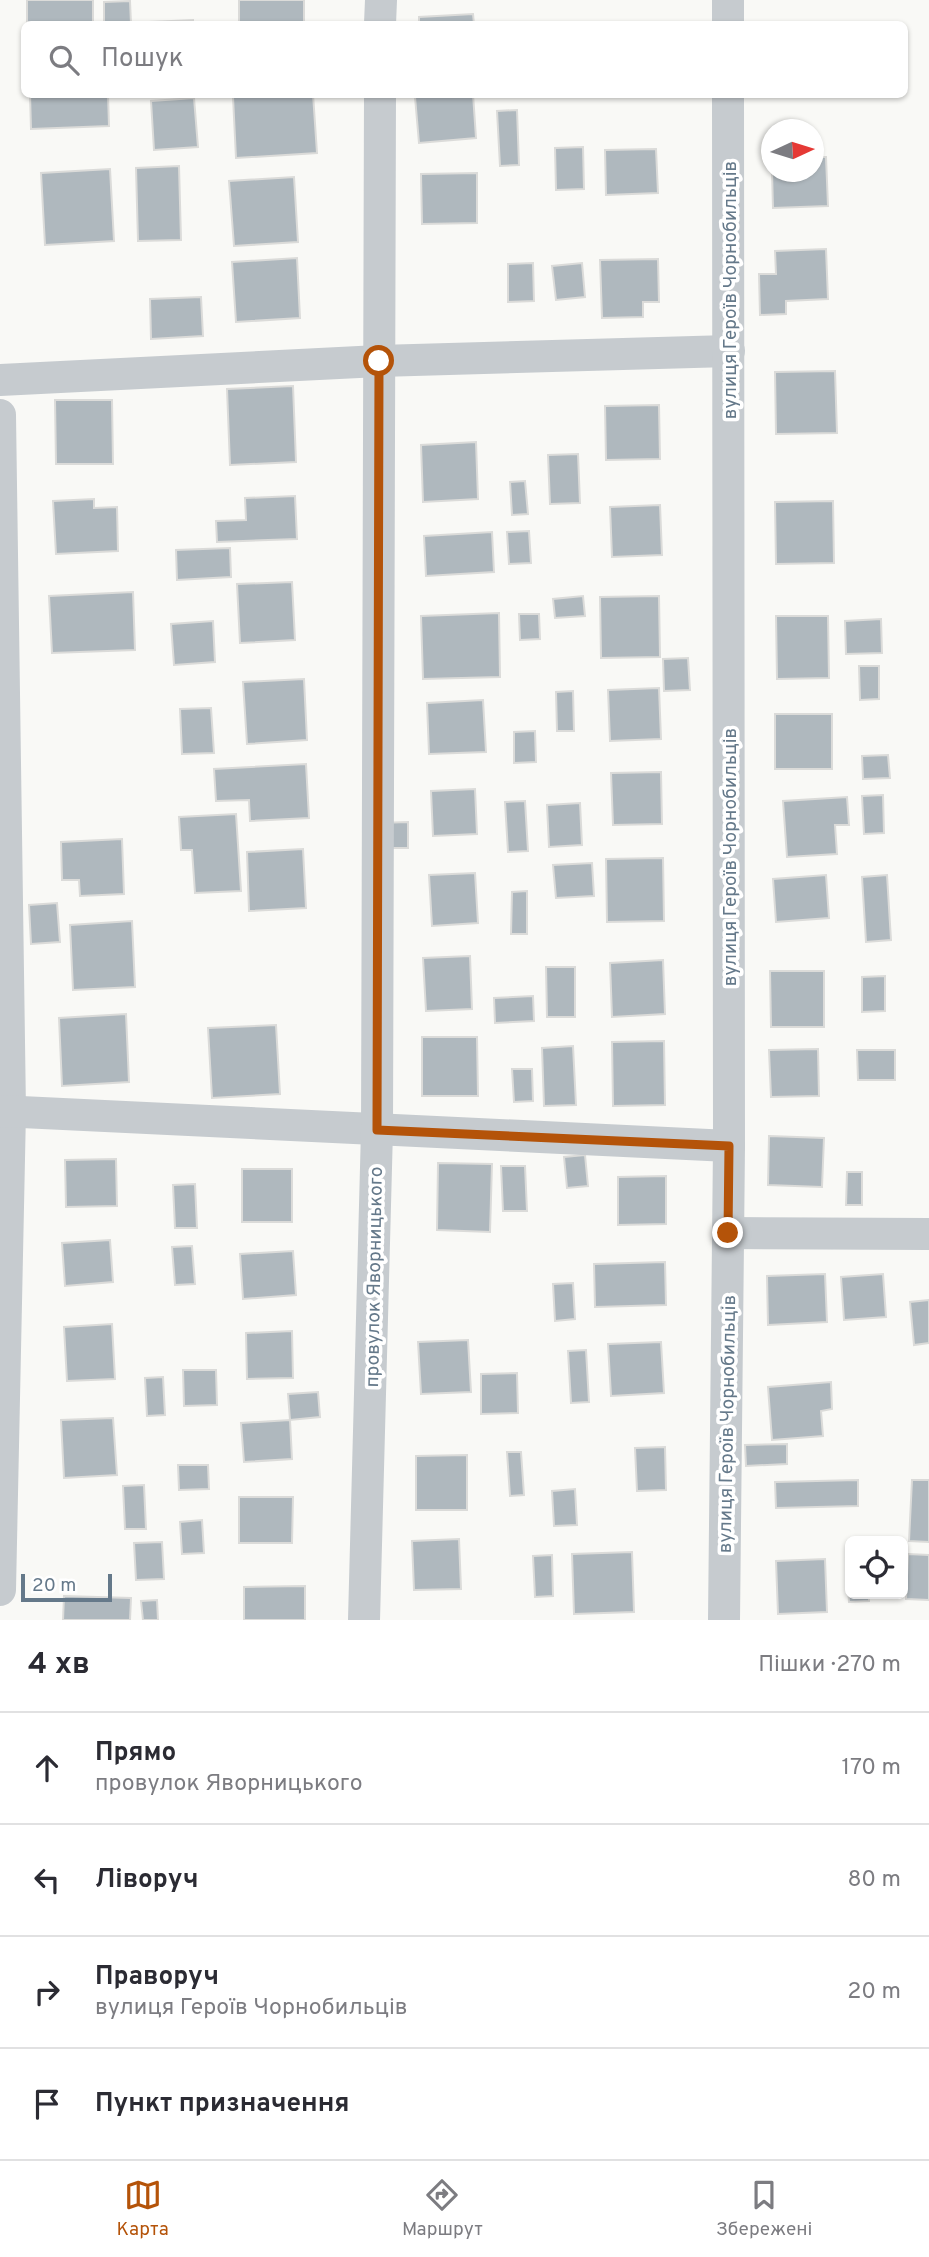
<!DOCTYPE html>
<html lang="uk">
<meta charset="utf-8">
<style>
:root{--surface:#fff;--page:#f2f2f3;--text:#2b2b33;--muted:#7c7c81;--line:#e1e1e2;--accent:#b45309}
body{margin:0;font-family:Overpass,sans-serif;background:var(--page);color:var(--text)}
.controls{position:absolute;right:21px;bottom:21px;display:grid;overflow:hidden;border-radius:10px;box-shadow:0 2px 5px #0004}
.controls button{width:63px;height:63px;display:grid;place-items:center;padding:0;border:0;border-bottom:2px solid var(--line);background:var(--surface);color:var(--text);font:35px sans-serif}
.compass{position:absolute;left:761px;top:119px;width:63px;height:63px;border-radius:50%;background:var(--surface);box-shadow:0 2px 5px #0004;rotate:86deg}
.scale{position:absolute;left:21px;bottom:18px;width:91px;box-sizing:border-box;padding-left:7px;border:4px solid #65798a;border-top:0;font-size:19px;line-height:24px;white-space:nowrap;color:#65798a;-webkit-text-stroke:5px #fff;paint-order:stroke}
.stop{position:absolute;width:21px;height:21px;margin:-16px;border:5px solid #b45309;border-radius:50%;background:#fff}
.stop.end{background:#b45309;border-color:#fff;box-shadow:0 2px 7px #0008}
.list{margin:0;padding:0;list-style:none}
h2{display:flex;justify-content:space-between;align-items:center;height:91px;margin:0;padding:0 28px;font-size:30px}
h2 small{font-size:23px;font-weight:400;color:var(--muted)}
.list li{display:grid;grid-template-columns:46px 1fr auto;gap:21px;align-items:center;box-sizing:border-box;height:112px;padding:0 28px;border-top:2px solid var(--line)}
.list b{display:block;font-size:26px;white-space:nowrap}
.list p{margin:0;font-size:23px;white-space:nowrap;color:var(--muted)}
.list em{font-size:23px;font-style:normal;color:var(--muted)}
.icon{flex:none;width:38px;height:38px;fill:none;stroke:currentColor;stroke-width:2;stroke-linecap:round;stroke-linejoin:round}
.map{position:relative;flex:none;width:929px;height:1620px;overflow:hidden}
.search{position:absolute;background:var(--surface);box-shadow:0 2px 5px #0004;left:21px;right:21px;top:21px;height:77px;display:flex;align-items:center;gap:18px;box-sizing:border-box;padding:0 24px;border-radius:10px;color:var(--muted);font-size:26px}
.sheet{height:539px;background:var(--surface)}
nav{display:flex;justify-content:space-around;align-items:center;box-sizing:border-box;height:98px;border-top:2px solid var(--line);background:var(--surface);font-size:19px;color:var(--muted)}
nav a{display:grid;justify-items:center;gap:4px}
nav .on{color:var(--accent)}
.map>svg:first-child{display:block}
</style>
<div class="map">
<svg width="929" height="1620" viewBox="0 0 929 1620">
<rect width="100%" height="100%" fill="#f9f9f6"/>
<g fill="#afb8be" stroke="#dbdbd9" stroke-width="2">
<path d="M27,0H93V23L27,22Z"/>
<rect x="239" y="0" width="65" height="24"/>
<path d="M130,1L131,24H104V2Z"/>
<path d="M473,14L474,24H419V17Z"/>
<path d="M193,20V24H151L150,22Z"/>
<path d="M30,94H108L109,126L31,129Z"/>
<path d="M272,94H313L317,153L236,158L233,97Z"/>
<path d="M451,94H473L476,138L419,143L415,97Z"/>
<path d="M194,98L198,147L154,150L151,101Z"/>
<path d="M517,110L519,165L500,166L497,111Z"/>
<path d="M583,147L584,189L556,190L555,148Z"/>
<path d="M656,149L658,193L606,195L605,150Z"/>
<path d="M814,157H826L828,206L773,208L772,172H814Z"/>
<path d="M179,166L181,240L138,241L136,168Z"/>
<path d="M110,169L114,241L45,245L41,173Z"/>
<path d="M477,173V223L422,224L421,174Z"/>
<path d="M294,177L298,242L234,246L229,181Z"/>
<path d="M826,249L828,299L786,301V314L760,315L759,274H776L775,251Z"/>
<path d="M297,258L300,318L236,322L232,262Z"/>
<path d="M658,259L659,302H643V317L602,318L600,260Z"/>
<path d="M533,263L534,301L508,302V264Z"/>
<path d="M582,263L585,297L556,300L552,266Z"/>
<path d="M201,297L203,336L151,339L150,299Z"/>
<path d="M835,371L837,433L776,434L775,372Z"/>
<path d="M293,386L296,462L230,465L227,389Z"/>
<path d="M55,400H112L113,464H56Z"/>
<path d="M659,405L660,459L606,460L605,406Z"/>
<path d="M476,442L478,499L423,502L421,445Z"/>
<path d="M578,454L580,503L550,504L548,455Z"/>
<path d="M525,481L528,514L512,515L510,482Z"/>
<path d="M295,496L297,539L217,542L216,521L246,520L245,498Z"/>
<path d="M94,499V508L117,507L118,551L56,554L53,501Z"/>
<path d="M833,501L834,563L776,564L775,502Z"/>
<path d="M660,505L662,555L612,557L610,507Z"/>
<path d="M529,531L531,563L509,564L507,532Z"/>
<path d="M492,532L494,572L426,576L424,536Z"/>
<path d="M230,548L231,577L177,580L176,550Z"/>
<path d="M292,582L295,640L240,643L237,584Z"/>
<path d="M133,592L135,650L52,653L49,596Z"/>
<path d="M583,596L585,616L555,618L553,599Z"/>
<path d="M659,596L660,657L601,658L600,597Z"/>
<path d="M499,613L500,677L423,679L421,616Z"/>
<path d="M519,614H539L540,639L520,640Z"/>
<path d="M776,616H828L829,678L777,679Z"/>
<path d="M881,619L882,653L846,654L845,621Z"/>
<path d="M213,621L215,662L174,665L171,624Z"/>
<path d="M688,658L690,690L664,691L663,659Z"/>
<path d="M859,666H879V699L860,700Z"/>
<path d="M304,679L307,740L247,744L243,682Z"/>
<path d="M659,688L661,739L610,741L608,690Z"/>
<path d="M573,691L574,731H557L556,692Z"/>
<path d="M483,700L486,752L429,754L427,703Z"/>
<path d="M211,708L214,753L182,754L180,709Z"/>
<rect x="775" y="714" width="57" height="55"/>
<path d="M535,731L536,762L514,763V732Z"/>
<path d="M888,755L890,778L863,779L862,756Z"/>
<path d="M306,764L309,818L250,821L249,800L216,801L214,769Z"/>
<path d="M661,772L662,824L613,825L611,773Z"/>
<path d="M475,789L477,834L433,836L431,791Z"/>
<path d="M883,795L884,833L864,834L862,796Z"/>
<path d="M847,797L849,825H835L837,854L787,857L783,801Z"/>
<path d="M525,801L528,851L508,852L505,802Z"/>
<path d="M580,803L582,845L549,847L547,805Z"/>
<path d="M236,814L241,891L195,893L192,850H181L179,817Z"/>
<path d="M408,822V848H379V823Z"/>
<path d="M122,839L124,894L80,896L79,880H62L61,842Z"/>
<path d="M303,849L306,908L249,911L247,852Z"/>
<path d="M663,858L664,921L607,922L606,859Z"/>
<path d="M592,863L594,896L556,898L553,865Z"/>
<path d="M475,873L478,923L432,926L429,875Z"/>
<path d="M826,875L829,918L776,922L773,879Z"/>
<path d="M887,875L891,940L866,942L862,877Z"/>
<path d="M527,891V934H511L512,892Z"/>
<path d="M57,903L60,942L31,944L29,905Z"/>
<path d="M132,921L135,987L73,990L70,925Z"/>
<path d="M470,956L472,1009L426,1011L423,958Z"/>
<path d="M663,960L665,1014L612,1017L610,963Z"/>
<path d="M546,967H575V1017H547Z"/>
<path d="M770,971H824V1027H771Z"/>
<path d="M885,976V1011L862,1012V977Z"/>
<path d="M533,996L534,1021L495,1023L494,998Z"/>
<path d="M126,1014L129,1082L62,1086L59,1018Z"/>
<path d="M276,1025L280,1094L212,1098L208,1028Z"/>
<path d="M422,1037H477L478,1096H422Z"/>
<path d="M664,1041L665,1105L613,1106L612,1042Z"/>
<path d="M573,1046L576,1105L544,1106L542,1048Z"/>
<path d="M818,1049L819,1096L771,1097L769,1050Z"/>
<path d="M857,1050H895V1080H858Z"/>
<path d="M512,1069H532L533,1101L514,1102Z"/>
<path d="M769,1136L824,1138L822,1187L768,1185Z"/>
<path d="M585,1155L588,1186L567,1188L564,1157Z"/>
<path d="M116,1159L117,1206L66,1207L65,1160Z"/>
<path d="M438,1163L492,1164L490,1232L437,1230Z"/>
<path d="M501,1166H525L527,1211H503Z"/>
<rect x="242" y="1169" width="50" height="53"/>
<path d="M847,1172H862V1205H846Z"/>
<path d="M666,1176V1224L618,1225V1177Z"/>
<path d="M195,1184L197,1228H175L173,1185Z"/>
<path d="M110,1240L113,1282L65,1286L62,1243Z"/>
<path d="M192,1246L195,1284L175,1285L172,1247Z"/>
<path d="M293,1251L296,1295L243,1299L240,1254Z"/>
<path d="M665,1262L666,1305L595,1307L594,1264Z"/>
<path d="M825,1274L827,1322L768,1325L767,1276Z"/>
<path d="M883,1274L886,1317L844,1320L841,1277Z"/>
<path d="M573,1283L575,1319L555,1321L553,1284Z"/>
<path d="M929,1300V1343L914,1345L910,1302Z"/>
<path d="M112,1324L115,1379L67,1381L64,1327Z"/>
<path d="M292,1331L293,1378L247,1379L246,1333Z"/>
<path d="M468,1340L471,1392L421,1394L418,1342Z"/>
<path d="M661,1342L664,1393L611,1396L608,1344Z"/>
<path d="M586,1350L589,1402L571,1403L568,1351Z"/>
<path d="M183,1370H216L217,1405L184,1406Z"/>
<path d="M517,1373L518,1413L481,1414V1374Z"/>
<path d="M163,1377L165,1415L147,1416L145,1378Z"/>
<path d="M831,1382L832,1409L821,1411L823,1436L772,1440L768,1387Z"/>
<path d="M318,1392L320,1417L290,1420L288,1394Z"/>
<path d="M113,1418L117,1475L64,1478L61,1420Z"/>
<path d="M290,1420L292,1459L244,1462L241,1423Z"/>
<path d="M787,1444V1464L746,1466L745,1445Z"/>
<path d="M665,1447L666,1490L637,1491L635,1448Z"/>
<path d="M507,1452H521L524,1495L510,1496Z"/>
<path d="M467,1455V1510H416V1456Z"/>
<path d="M178,1465H208L209,1489L179,1490Z"/>
<path d="M858,1480V1506L776,1508L775,1482Z"/>
<path d="M912,1480H929V1542L909,1541Z"/>
<path d="M144,1485L146,1529H125L123,1486Z"/>
<path d="M575,1489L577,1525L554,1526L552,1491Z"/>
<path d="M239,1497H293L292,1543H239Z"/>
<path d="M202,1520L204,1553L182,1554L180,1522Z"/>
<path d="M459,1539L461,1589L414,1590L412,1541Z"/>
<path d="M162,1542L164,1579L136,1580L134,1543Z"/>
<path d="M632,1552L634,1612L574,1614L572,1554Z"/>
<path d="M908,1554L929,1555V1600L906,1599Z"/>
<path d="M552,1555L553,1596L535,1597L533,1556Z"/>
<path d="M846,1558H850V1594H869V1601L849,1602Z"/>
<path d="M825,1559L827,1612L778,1614L776,1561Z"/>
<path d="M305,1586V1620H244V1587Z"/>
<path d="M64,1596L131,1598L130,1620H63Z"/>
<path d="M157,1600L158,1620H143L141,1601Z"/>
</g>
<g fill="none" stroke-linecap="round" stroke-linejoin="round">
<g stroke="#c6cbcf" stroke-width="32">
<path d="M728,0V24"/>
<path d="M380,24L381,0"/>
<path d="M0,380L379,361L729,351"/>
<path d="M0,415L10,1111L0,1590"/>
<path d="M0,1111L729,1146"/>
<path d="M728,1233L929,1234"/>
<path d="M364,1620L377,1130L380,94"/>
<path d="M724,1620L729,1146L728,94"/>
</g>
</g>
<g fill="none" stroke-linecap="round" stroke-linejoin="round">
<path stroke="#b45309" stroke-width="9" d="M379,361L377,1130L729,1146L728,1233"/>
</g>
<g text-anchor="middle" stroke-width="7" stroke-linejoin="round" paint-order="stroke">
<g font-size="19" fill="#65798a" stroke="#fff">
<text transform="translate(729 290) rotate(-90)" y="7">вулиця Героїв Чорнобильців</text>
<text transform="translate(729 857) rotate(-90)" y="7">вулиця Героїв Чорнобильців</text>
<text transform="translate(373 1277) rotate(-89)" y="7">провулок Яворницького</text>
<text transform="translate(726 1424) rotate(-89)" y="7">вулиця Героїв Чорнобильців</text>
</g>
</g>
</svg>
<div class="controls">
<button><svg class="icon" aria-label="locate" viewBox="0 0 24 24"><circle cx="12" cy="12" r="6"/><path d="M12 2v4M12 18v4M2 12h4M18 12h4"/></svg></button>
</div>
<svg class="compass" viewBox="-18 -18 36 36"><path d="M0-13l5 13h-10z" fill="#e53935"/><path d="M0 13l5-13h-10z" fill="#7c7c81"/></svg>
<div class="scale">20 m</div>
<div class="stop" style="left:379px;top:361px"></div>
<div class="stop end" style="left:728px;top:1233px"></div>
<div class="search"><svg class="icon" aria-label="search" viewBox="0 0 24 24"><circle cx="10" cy="10" r="6"/><path d="M15 15l6 6"/></svg>Пошук</div>
</div>
<section class="sheet">
<h2>4 хв<small>Пішки · 270 m</small></h2>
<ul class="list">
<li><svg class="icon" aria-label="ahead" viewBox="0 0 24 24"><path d="M12 20V5M6 11l6-6 6 6"/></svg><div><b>Прямо</b><p>провулок Яворницького</p></div><em>170 m</em></li>
<li><svg class="icon" aria-label="left" viewBox="0 0 24 24"><path d="M17 20v-9H6M10 6l-5 5 5 5"/></svg><div><b>Ліворуч</b></div><em>80 m</em></li>
<li><svg class="icon" aria-label="right" viewBox="0 0 24 24"><path d="M7 20v-9h11M14 6l5 5-5 5"/></svg><div><b>Праворуч</b><p>вулиця Героїв Чорнобильців</p></div><em>20 m</em></li>
<li><svg class="icon" aria-label="arrive" viewBox="0 0 24 24"><path d="M6 21V4h12l-3 4 3 4H6"/></svg><div><b>Пункт призначення</b></div></li>
</ul>
</section>
<nav>
<a class="on"><svg class="icon" aria-label="map" viewBox="0 0 24 24"><path d="M3 6l6-2 6 2 6-2v14l-6 2-6-2-6 2zM9 4v14M15 6v14"/></svg>Карта</a>
<a><svg class="icon" aria-label="directions" viewBox="0 0 24 24"><path d="M12 3l9 9-9 9-9-9zM9 14v-3h6M13 9l2 2-2 2"/></svg>Маршрут</a>
<a><svg class="icon" aria-label="saved" viewBox="0 0 24 24"><path d="M7 4h10v16l-5-4-5 4z"/></svg>Збережені</a>
</nav>
